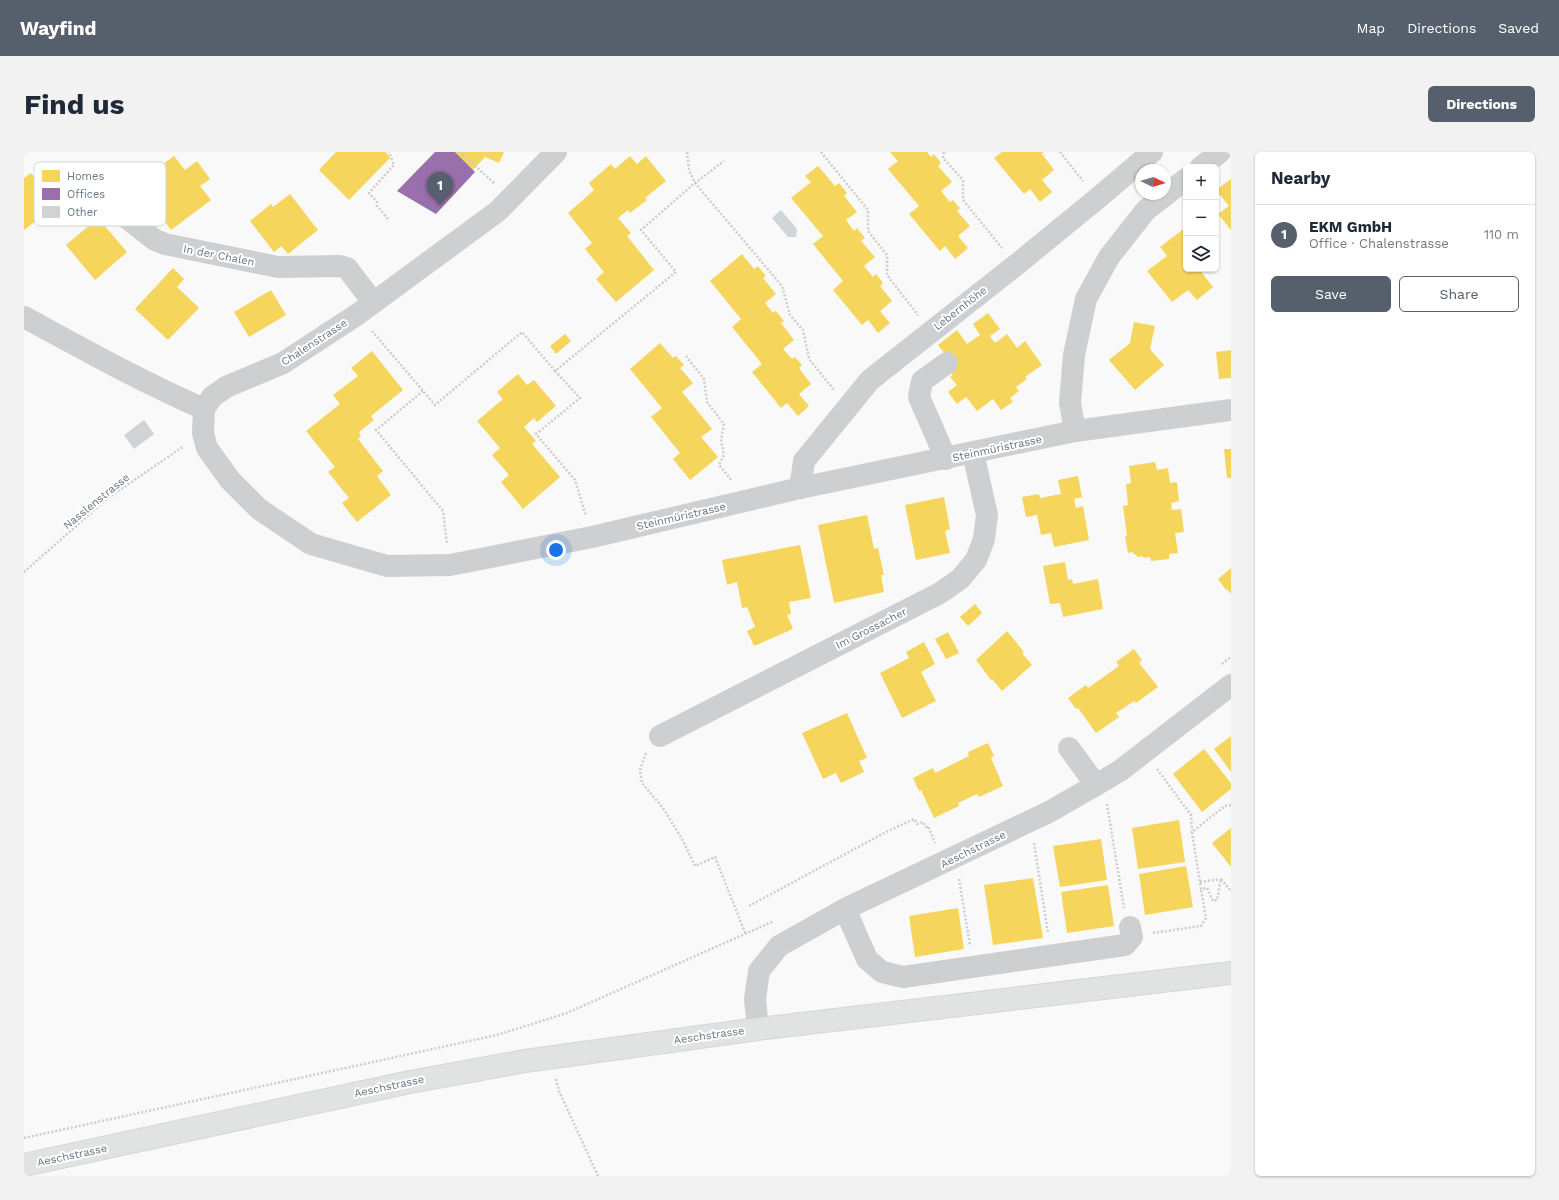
<!DOCTYPE html>
<meta charset="utf-8">
<style>
:root{--surface:#fff;--page:#f2f2f3;--text:#1f2937;--muted:#747a83;--line:#e0e1e3;--accent:#56606c}
body{margin:0;font-family:"Work Sans",sans-serif;background:var(--page);color:var(--text)}
.controls{position:absolute;right:12px;top:12px;display:grid;overflow:hidden;border-radius:6px;box-shadow:0 1px 3px #0004}
.controls button{width:36px;height:36px;display:grid;place-items:center;padding:0;border:0;border-bottom:1px solid var(--line);background:var(--surface);color:var(--text);font:20px sans-serif}
.compass{position:absolute;left:1111px;top:12px;width:36px;height:36px;border-radius:50%;background:var(--surface);box-shadow:0 1px 3px #0004;rotate:94deg}
.you{position:absolute;left:532px;top:398px;width:14px;height:14px;margin:-10px;border:3px solid #fff;border-radius:50%;background:#1a73e8;box-shadow:0 0 0 6px #1a73e833}
.badge{display:grid;place-items:center;width:26px;height:26px;border-radius:50%;background:var(--accent);color:#fff;font-size:13px;font-weight:700}
.pin{position:absolute;translate:-50% -33px;filter:drop-shadow(0 1px 2px #0008)}
.pin::after{content:'';position:absolute;top:21px;width:14px;height:12px;background:inherit;clip-path:polygon(0 0,100% 0,50% 100%)}
.list{margin:0;padding:0;list-style:none}
h2{display:flex;justify-content:space-between;align-items:center;height:52px;margin:0;padding:0 16px;font-size:17px}
h2 small{font-size:13px;font-weight:400;color:var(--muted)}
.list li{display:grid;grid-template-columns:26px 1fr auto;gap:12px;align-items:center;box-sizing:border-box;height:60px;padding:0 16px;border-top:1px solid var(--line)}
.list b{display:block;font-size:15px;white-space:nowrap}
.list p{margin:0;font-size:13px;white-space:nowrap;color:var(--muted)}
.list em{font-size:13px;font-style:normal;color:var(--muted)}
.actions{display:flex;gap:8px;padding:12px 16px}
.actions a{flex:1;padding:9px 0;border:1px solid var(--accent);border-radius:6px;text-align:center;font-size:14px;color:var(--accent)}
.actions .main{background:var(--accent);color:#fff}
.icon{flex:none;width:22px;height:22px;fill:none;stroke:currentColor;stroke-width:2;stroke-linecap:round;stroke-linejoin:round}
.map{position:relative;flex:none;width:1207px;height:1024px;overflow:hidden;border-radius:6px}
header{display:flex;align-items:center;gap:24px;box-sizing:border-box;height:56px;padding:0 20px;background:var(--accent);color:#fff}
header strong{font-size:19px}
nav{display:flex;gap:22px;margin-inline-start:auto;font-size:14px}
.intro{display:flex;align-items:center;justify-content:space-between;box-sizing:border-box;height:96px;padding:0 24px}
h1{margin:0;font-size:28px}
.button{padding:10px 18px;border-radius:6px;background:var(--accent);color:#fff;font-size:14px;font-weight:700}
main{display:flex;gap:24px;padding:0 24px}
aside{flex:1;background:var(--surface);border-radius:6px;box-shadow:0 1px 3px #0004}
.map>svg:first-child{display:block}
</style>
<header>
<strong>Wayfind</strong>
<nav><a>Map</a><a>Directions</a><a>Saved</a></nav>
</header>
<div class="intro"><h1>Find us</h1><a class="button">Directions</a></div>
<main>
<div class="map">
<svg width="1207" height="1024" viewBox="0 0 1207 1024">
<rect width="100%" height="100%" fill="#f9f9f9"/>
<path fill="#ced6d9" d="M757,58L773,77L772,85H764L748,66Z"/>
<g fill="#f6d55c">
<path d="M312,0H362L366,6L325,48L295,18Z"/>
<path d="M431,0H480L475,11L461,5L449,18Z"/>
<path d="M866,0H903L907,5L910,2L917,11L914,14L928,30L917,39L926,50L929,48L936,56L933,59L946,74L934,84L944,96L931,107L921,94L916,99L885,62L895,54L864,17L874,9Z"/>
<path d="M978,0H1020L1018,2L1030,18L1018,28L1028,40L1016,50L1006,37L1000,42L970,6Z"/>
<path d="M150,4L161,18L173,9L186,27L176,34L187,48L147,78L113,32Z"/>
<path d="M606,4L613,12L622,4L642,29L621,46L623,48L606,61L604,58L594,66L607,81L603,84L630,118L592,150L572,127L580,120L561,97L568,91L544,61L570,38L565,31L587,12L591,17Z"/>
<path d="M794,14L811,34L815,31L823,41L820,44L833,60L822,68L830,79L833,76L841,86L837,89L851,105L840,114L849,125L852,122L859,131L856,134L868,149L856,159L866,171L854,181L844,168L838,173L809,138L819,129L789,92L799,84L767,46L787,30L781,24Z"/>
<path d="M7,21L32,54L0,78V26Z"/>
<path d="M1207,27V78L1194,62L1205,54L1192,38Z"/>
<path d="M266,42L294,78L264,102L257,94L250,100L226,69L247,52L249,55Z"/>
<path d="M74,66L103,100L71,128L42,93Z"/>
<path d="M1162,75V117H1175L1189,135L1173,148L1164,138L1148,150L1123,119L1143,104L1136,95Z"/>
<path d="M718,102L730,117L734,114L742,124L739,126L752,142L741,151L749,161L752,159L760,169L757,171L770,188L759,197L768,207L771,205L778,213L775,216L787,232L775,242L785,254L774,264L763,251L757,256L728,220L738,212L708,175L717,167L686,129Z"/>
<path d="M149,116L160,127L153,135L175,156L144,188L111,157Z"/>
<path d="M247,138L262,163L225,185L210,160Z"/>
<path d="M964,161L976,177L966,184L971,191L983,182L993,196L1001,189L1018,213L1001,225L1003,227L992,235L995,239L986,246L989,250L977,258L969,247L953,259L942,245L933,252L924,240L933,233L926,225L929,223L925,218L931,215L914,193L933,178L943,192L956,183L949,172Z"/>
<path d="M1110,170L1131,174L1126,197L1140,213L1111,238L1085,208L1106,191Z"/>
<path d="M541,182L547,189L532,202L526,194Z"/>
<path d="M636,191L649,206L652,204L660,213L656,216L669,231L658,240L688,277L677,285L694,305L666,328L649,307L656,301L627,265L638,256L606,217Z"/>
<path d="M1207,198V226L1195,227L1192,200Z"/>
<path d="M348,199L379,238L347,264L350,268L335,280L337,284L334,287L359,319L353,324L367,343L333,370L318,351L325,346L304,320L311,315L282,279L316,252L309,243L334,224L327,216Z"/>
<path d="M494,222L503,233L510,228L532,254L513,270L510,266L500,275L512,289L508,292L536,325L499,357L477,330L485,323L468,303L476,296L453,269L479,247L473,240Z"/>
<path d="M1200,297H1207V326H1203Z"/>
<path d="M1131,310L1133,318L1144,316L1146,331L1153,330L1155,349L1147,351L1148,358L1157,357L1160,380L1151,381L1154,401L1145,402V407L1127,409L1126,405L1119,406V404L1114,405L1108,400L1104,401L1101,384H1103L1099,354L1104,353L1102,332L1107,331L1105,314Z"/>
<path d="M1054,324L1058,345L1050,347L1052,356L1059,354L1065,388L1030,395L1027,381L1017,383L1013,363L1002,365L998,345L1015,342L1016,346L1037,342L1034,328Z"/>
<path d="M920,345L926,377L921,379L926,401L892,408L881,353Z"/>
<path d="M843,363L850,397L854,396L860,423H857L860,440L810,451L794,373Z"/>
<path d="M776,393L787,446L765,450L767,462L763,463L769,477L730,494L723,479L731,475L723,455L718,456L713,430L703,433L698,408Z"/>
<path d="M1041,410L1044,428L1048,427L1049,432L1074,427L1079,457L1039,465L1036,451L1026,452L1019,414Z"/>
<path d="M1207,416V442L1203,437L1202,438L1194,427Z"/>
<path d="M951,452L958,461L944,474L936,465Z"/>
<path d="M983,479L1000,500L998,501L1008,513L978,539L968,527L967,528L952,508Z"/>
<path d="M924,480L935,501L922,507L911,487Z"/>
<path d="M900,490L911,512L897,520L912,549L878,566L856,521L885,506L882,500Z"/>
<path d="M1110,497L1118,508L1115,511L1134,535L1112,551L1110,549L1092,561L1095,565L1072,581L1054,556L1052,557L1044,546L1062,533L1064,536L1095,514L1092,510Z"/>
<path d="M823,561L843,606L835,609L840,620L817,631L812,621L799,627L778,581Z"/>
<path d="M1207,584V620L1190,597Z"/>
<path d="M964,591L970,604L967,606L979,634L955,645L953,642L934,651L935,654L910,666L897,638L895,639L889,626L909,616L911,621L945,604L944,600Z"/>
<path d="M1180,597L1207,631V637L1178,660L1149,622Z"/>
<path d="M1155,668L1161,710L1114,717L1108,676Z"/>
<path d="M1207,676V715L1188,691Z"/>
<path d="M1077,687L1083,728L1036,735L1029,694Z"/>
<path d="M1162,714L1169,755L1121,763L1115,722Z"/>
<path d="M1009,726L1019,786L969,793L960,733Z"/>
<path d="M1084,733L1090,774L1043,781L1037,740Z"/>
<path d="M934,756L940,797L891,805L885,764Z"/>
</g>
<path fill="#9970ab" d="M411,0H431L451,20L412,62L373,39Z"/>
<path fill="#d0d2d3" d="M120,268L130,282L110,297L100,283Z"/>
<g fill="none" stroke-linecap="round" stroke-linejoin="round">
<defs>
<path id="major" d="M0,1013L386,930L501,909L734,877L1207,821"/>
</defs>
<use href="#major" stroke="#d5d6d7" stroke-width="24"/>
<g stroke="#cbcccd" stroke-width="2.5" stroke-dasharray="2 2" stroke-linecap="butt">
<path d="M436,0L471,32"/>
<path d="M663,0L665,18L671,31L758,134L766,163L779,178L785,207L810,238"/>
<path d="M797,0L844,58V79L863,103V123L894,163"/>
<path d="M920,0L919,6L939,28V48L978,96"/>
<path d="M1036,0L1059,29"/>
<path d="M364,67L353,54V50L345,41L370,13L365,0"/>
<path d="M348,179L411,253L498,180L531,219L652,120L617,78L671,31L700,9"/>
<path d="M662,204L680,227L683,250L700,272L697,288L700,303L695,313L708,329"/>
<path d="M531,219L556,246L512,282L551,328L562,364"/>
<path d="M399,239L352,278L419,359L423,392"/>
<path d="M0,420L84,346L160,294"/>
<path d="M1198,512L1207,505"/>
<path d="M622,601L616,618L618,631L639,656L658,687L671,714L691,705L722,783"/>
<path d="M1133,617L1167,663L1168,679"/>
<path d="M1083,652L1100,756"/>
<path d="M1207,653L1201,654L1168,680L1177,737L1183,736L1189,749L1193,748L1197,727L1207,739"/>
<path d="M1010,691L1024,781"/>
<path d="M935,727L946,793"/>
<path d="M1176,730L1197,727"/>
<path d="M725,754L862,680L890,667L893,672L899,670L902,675L904,674L911,691"/>
<path d="M1129,781L1177,774L1182,766L1177,737"/>
<path d="M532,927L535,939L574,1024"/>
<path d="M0,986L473,883L543,861L750,769"/>
</g>
<g stroke="#cecfd0" stroke-width="22">
<path d="M1177,15L1196,0"/>
<path d="M42,28L95,60L131,88L141,92L254,115L316,114L323,116L349,150"/>
<path d="M0,165C59,197 118,230 180,257"/>
<path d="M180,257L179,281L183,296L206,328L235,357L287,392L363,414L426,413L568,385L776,336L1051,279L1207,258"/>
<path d="M180,257L188,245L202,235L259,211L334,162L474,59L532,0"/>
<path d="M1051,279L1046,251L1050,203L1062,147L1085,105L1122,58L1162,27"/>
<path d="M922,307L895,245L898,229L923,211"/>
<path d="M776,336L780,309L846,228L992,113L1074,46L1128,0"/>
<path d="M636,584L916,441L936,427L952,408L960,387L963,363L949,301"/>
<path d="M1045,596L1072,633"/>
<path d="M821,757L843,807L858,820L879,825L1101,793L1108,785L1106,775"/>
<path d="M734,877L731,847L735,819L755,794L821,757L1025,660L1072,633L1097,618L1207,533"/>
</g>
<use href="#major" stroke="#e1e2e2" stroke-width="22"/>
</g>
<g text-anchor="middle" stroke-width="4" stroke-linejoin="round" paint-order="stroke">
<g font-size="11" fill="#657683" stroke="#fff">
<text transform="translate(195 103) rotate(11)" y="4">In der Chalen</text>
<text transform="translate(936 156) rotate(-38)" y="4">Lebernhöhe</text>
<text transform="translate(290 190) rotate(-33)" y="4">Chalenstrasse</text>
<text transform="translate(973 296) rotate(-12)" y="4">Steinmüristrasse</text>
<text transform="translate(72 349) rotate(-39)" y="4">Nasslenstrasse</text>
<text transform="translate(657 364) rotate(-13)" y="4">Steinmüristrasse</text>
<text transform="translate(847 476) rotate(-27)" y="4">Im Grossacher</text>
<text transform="translate(949 697) rotate(-26)" y="4">Aeschstrasse</text>
<text transform="translate(685 883) rotate(-8)" y="4">Aeschstrasse</text>
<text transform="translate(365 934) rotate(-12)" y="4">Aeschstrasse</text>
<text transform="translate(48 1003) rotate(-12)" y="4">Aeschstrasse</text>
</g>
</g>
<rect x="10" y="10" width="132" height="64" rx="6" fill="#fff" stroke="#d1d6da" stroke-width="1"/>
<rect x="18" y="18" width="18" height="12" fill="#f6d55c"/>
<rect x="18" y="36" width="18" height="12" fill="#9970ab"/>
<rect x="18" y="54" width="18" height="12" fill="#d0d2d3"/>
<g font-size="11" fill="#657683">
<text x="43" y="28">Homes</text>
<text x="43" y="46">Offices</text>
<text x="43" y="64">Other</text>
</g>
</svg>
<div class="controls">
<button>+</button>
<button>−</button>
<button><svg class="icon" aria-label="layers" viewBox="0 0 24 24"><path d="M12 4l9 5-9 5-9-5zM3 14l9 5 9-5"/></svg></button>
</div>
<svg class="compass" viewBox="-18 -18 36 36"><path d="M0-13l5 13h-10z" fill="#e53935"/><path d="M0 13l5-13h-10z" fill="#747a83"/></svg>
<div class="you"></div>
<div class="pin badge" style="left:416px;top:53px">1</div>
</div>
<aside>
<h2>Nearby<small></small></h2>
<ul class="list">
<li><span class="badge">1</span><div><b>EKM GmbH</b><p>Office · Chalenstrasse</p></div><em>110 m</em></li>
</ul>
<div class="actions"><a class="main">Save</a><a>Share</a></div>
</aside>
</main>
